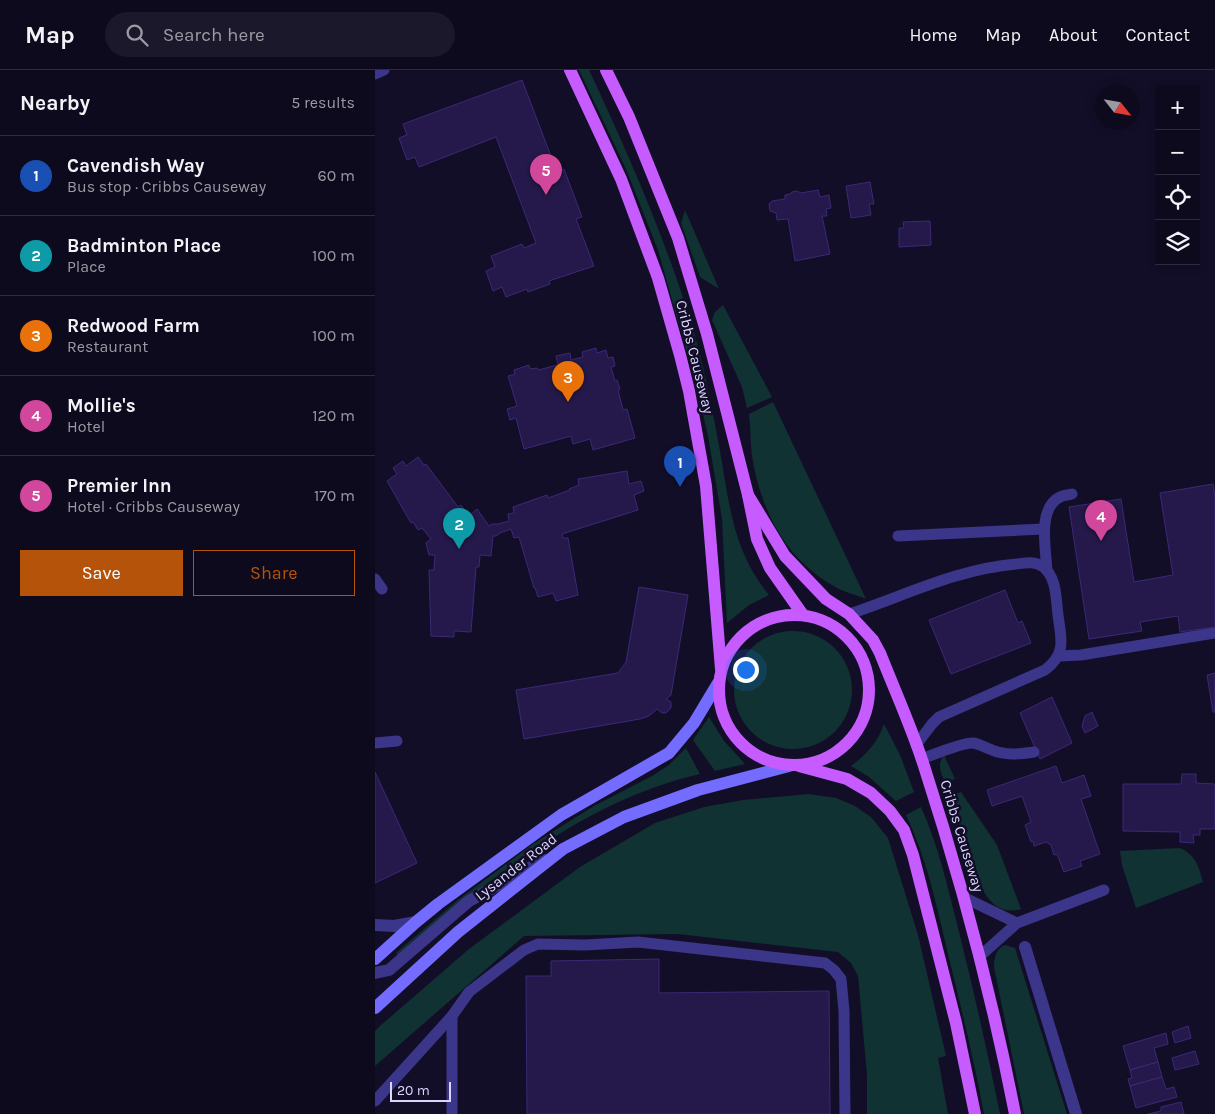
<!DOCTYPE html>
<meta charset="utf-8">
<style>
:root{--surface:#0e0a1e;--page:#1c182b;--text:#f1f3f6;--muted:#9b9aa4;--line:#2e2b3c;--accent:#b45309}
body{margin:0;font-family:Karla,sans-serif;background:var(--page);color:var(--text)}
.controls{position:absolute;right:15px;top:15px;display:grid;overflow:hidden;border-radius:0px;box-shadow:0 2px 8px #0003}
.controls button{width:45px;height:45px;display:grid;place-items:center;padding:0;border:0;border-bottom:1px solid var(--line);background:var(--surface);color:var(--text);font:25px sans-serif}
.compass{position:absolute;left:720px;top:15px;width:45px;height:45px;border-radius:50%;background:var(--surface);box-shadow:0 2px 8px #0003;rotate:121deg}
.scale{position:absolute;left:15px;bottom:12px;width:61px;box-sizing:border-box;padding-left:5px;border:2px solid #dbd5ff;border-top:0;font-size:14px;line-height:18px;white-space:nowrap;color:#dbd5ff;-webkit-text-stroke:4px #130e28;paint-order:stroke}
.you{position:absolute;left:370px;top:599px;width:18px;height:18px;margin:-12px;border:4px solid #fff;border-radius:50%;background:#1a73e8;box-shadow:0 0 0 8px #1a73e833}
.badge{display:grid;place-items:center;width:32px;height:32px;border-radius:50%;background:var(--accent);color:#fff;font-size:16px;font-weight:700}
.pin{position:absolute;translate:-50% -41px;filter:drop-shadow(0 1px 2px #0008)}
.pin::after{content:'';position:absolute;top:26px;width:18px;height:15px;background:inherit;clip-path:polygon(0 0,100% 0,50% 100%)}
.list{margin:0;padding:0;list-style:none}
h2{display:flex;justify-content:space-between;align-items:center;height:65px;margin:0;padding:0 20px;font-size:21px}
h2 small{font-size:16px;font-weight:400;color:var(--muted)}
.list li{display:grid;grid-template-columns:32px 1fr auto;gap:15px;align-items:center;box-sizing:border-box;height:80px;padding:0 20px;border-top:1px solid var(--line)}
.list b{display:block;font-size:19px;white-space:nowrap}
.list p{margin:0;font-size:16px;white-space:nowrap;color:var(--muted)}
.list em{font-size:16px;font-style:normal;color:var(--muted)}
.actions{display:flex;gap:10px;padding:15px 20px}
.actions a{flex:1;padding:11px 0;border:1px solid var(--accent);border-radius:0px;text-align:center;font-size:18px;color:var(--accent)}
.actions .main{background:var(--accent);color:#fff}
.icon{flex:none;width:28px;height:28px;fill:none;stroke:currentColor;stroke-width:2;stroke-linecap:round;stroke-linejoin:round}
.map{position:relative;flex:none;width:840px;height:1044px;overflow:hidden}
header{display:flex;align-items:center;gap:30px;box-sizing:border-box;height:70px;padding:0 25px;background:var(--surface);border-bottom:1px solid var(--line)}
header strong{font-size:24px}
nav{display:flex;gap:28px;margin-inline-start:auto;font-size:18px}
.search{width:350px;height:45px;background:var(--page);display:flex;align-items:center;gap:12px;box-sizing:border-box;padding:0 18px;border-radius:28px;color:var(--muted);font-size:19px}
main{display:flex}
aside{flex:1;background:var(--surface)}
.map>svg:first-child{display:block}
</style>
<header>
<strong>Map</strong>
<div class="search"><svg class="icon" aria-label="search" viewBox="0 0 24 24"><circle cx="10" cy="10" r="6"/><path d="M15 15l6 6"/></svg>Search here</div>
<nav><a>Home</a><a>Map</a><a>About</a><a>Contact</a></nav>
</header>
<main>
<aside>
<h2>Nearby<small>5 results</small></h2>
<ul class="list">
<li><span class="badge" style="background:#1a4fb4">1</span><div><b>Cavendish Way</b><p>Bus stop · Cribbs Causeway</p></div><em>60 m</em></li>
<li><span class="badge" style="background:#0f9aa8">2</span><div><b>Badminton Place</b><p>Place</p></div><em>100 m</em></li>
<li><span class="badge" style="background:#e8710a">3</span><div><b>Redwood Farm</b><p>Restaurant</p></div><em>100 m</em></li>
<li><span class="badge" style="background:#d1479c">4</span><div><b>Mollie's</b><p>Hotel</p></div><em>120 m</em></li>
<li><span class="badge" style="background:#d1479c">5</span><div><b>Premier Inn</b><p>Hotel · Cribbs Causeway</p></div><em>170 m</em></li>
</ul>
<div class="actions"><a class="main">Save</a><a>Share</a></div>
</aside>
<div class="map">
<svg width="840" height="1044" viewBox="0 0 840 1044">
<rect width="100%" height="100%" fill="#130e28"/>
<g fill="#103232">
<path d="M204,0H214C254,85 291,170 318,259C331,303 339,348 347,392C355,442 361,485 394,525L374,535L352,553L347,449L333,366L321,314L283,180L251,99Z"/>
<path d="M310,140L344,219L325,207L306,153Z"/>
<path d="M348,235L397,327L372,338L367,317L337,250L340,242Z"/>
<path d="M398,332L491,529C482,525 471,523 462,518C411,490 386,442 377,386C375,372 376,358 374,344Z"/>
<circle cx="418" cy="620" r="59"/>
<path d="M334,647L349,671L370,694L340,701L318,670Z"/>
<path d="M509,654L525,685L539,722L521,731L494,707L476,696C491,685 503,672 509,654Z"/>
<path d="M311,678L325,704C210,730 112,811 23,886L21,883L83,830L158,774L219,736L277,706L294,695Z"/>
<path d="M569,685L580,709L570,712C565,701 562,695 569,685Z"/>
<path d="M586,722L622,775L646,839C629,844 618,837 609,822L574,727Z"/>
<path d="M433,724L461,728L480,736L496,747L513,768L543,865L571,986L563,988L573,1044H492V1005L483,906L476,893L463,882L303,864L149,866L0,996V961L5,956L94,879L205,797L280,753L329,737L368,730Z"/>
<path d="M546,737C563,775 572,814 582,854C598,917 612,980 625,1044H609C599,990 586,937 573,884C562,837 552,789 531,745Z"/>
<path d="M805,778C821,785 824,797 828,812L761,838L747,795L745,781Z"/>
<path d="M630,875L640,878L692,1044H649L619,897C619,888 621,878 630,875Z"/>
</g>
<g fill="#24194a" stroke="#3b2977">
<path d="M147,10L182,102L189,99L207,147L201,149L219,196L174,211L175,214L153,222L152,219L131,227L127,217L118,221L111,201L120,197L116,186L147,174L149,178L161,173L121,67L44,97L40,87L32,90L24,68L32,65L28,54Z"/>
<path d="M495,112L499,134H494L496,145L476,148L471,116Z"/>
<path d="M443,120L445,127L454,125L456,138L451,139L452,146H447L455,184L420,191L413,149L402,150L401,143L395,141L394,134L397,131L410,129V125L415,124L417,122L422,121L426,123Z"/>
<path d="M555,151L556,175L524,177V158H529L528,152Z"/>
<path d="M221,278L222,283L231,280L233,288L238,287L240,296L236,297L240,311L242,310L245,319L243,320L248,340L252,339L260,368L218,380L215,369L198,374L196,366L149,379L141,348L135,350L132,339L142,336L133,306L140,304L139,300L154,295L155,299L162,298L163,300L183,295L181,286L195,283L196,290L208,287L207,282Z"/>
<path d="M43,387L49,395L51,394L83,437L86,435L94,446L102,439L114,456L117,454H123L134,451L133,444L139,443L138,437L172,425L173,428L195,420L194,419L204,415L203,409L252,401L254,414L266,411L269,421L259,425L263,440L187,464L188,468H193L203,525L181,531L178,523L163,527L160,518H159L144,467L139,468L136,459L125,463L121,466H118L116,486L105,485L104,497H101L96,562L79,561V567L56,566L54,500H59L60,485H54L51,473L56,469L47,458L43,460L38,452L36,453L12,411L22,404L18,398L28,391L31,396Z"/>
<path d="M838,414L840,427V557L805,562L803,546L765,552L767,561L714,569L694,437L746,429L759,512L798,505L785,423Z"/>
<path d="M264,517L313,525L296,625L291,629L296,632V638L291,643H287L282,639L274,646L265,649L149,669L141,620L243,603L251,592Z"/>
<path d="M630,520L643,553L647,551L656,573L576,604L554,550Z"/>
<path d="M840,603V642H838L832,605Z"/>
<path d="M677,627L697,673L665,689L645,643Z"/>
<path d="M717,642L723,656L710,663L707,656L710,646Z"/>
<path d="M681,696L687,713L709,705L716,726L706,729L725,784L705,791L707,796L689,802L682,784L679,785L676,775L671,772L659,776L658,771L656,772L650,755L656,752L647,726L617,736L612,720Z"/>
<path d="M0,702L42,793L0,813Z"/>
<path d="M807,704H821V713L840,714V759H825V765H818L819,773L805,772V762L748,761V714H806Z"/>
<path d="M284,889V923L454,921L455,1044H152L151,906H176V891Z"/>
<path d="M813,956L816,968L800,973L797,962Z"/>
<path d="M791,963L793,974L779,978L783,992L755,1000L748,976Z"/>
<path d="M820,981L824,994L800,1000L797,988Z"/>
<path d="M783,992L787,1007L755,1016L753,1009L757,1008L755,1000Z"/>
<path d="M787,1007L791,1019L799,1017L802,1027L761,1038L755,1016Z"/>
<path d="M806,1032L809,1044H773L786,1041V1037Z"/>
</g>
<g fill="none" stroke-linecap="round" stroke-linejoin="round">
<g stroke="#3b368a" stroke-width="11">
<path d="M0,4L9,0"/>
<path d="M523,466L669,459"/>
<path d="M672,501C671,480 662,438 685,427C689,425 693,425 697,424"/>
<path d="M0,509L7,519"/>
<path d="M474,544C529,526 582,499 641,494C650,493 659,491 667,496C682,506 681,530 683,545C686,569 692,583 670,600L564,647L557,654L541,675"/>
<path d="M684,586L706,585L840,563"/>
<path d="M0,673L22,671"/>
<path d="M546,689C558,685 588,672 598,673C605,674 611,678 617,680C631,686 644,684 659,682"/>
<path d="M590,828L642,853"/>
<path d="M604,887L642,853L729,820"/>
<path d="M0,1031L77,946"/>
<path d="M77,1044V946L94,922L149,880L163,874L210,875L263,872L450,893L459,900L466,909L469,941L470,1044"/>
</g>
<g stroke="#3b368a" stroke-width="12">
<path d="M0,855L19,856L41,852"/>
<path d="M650,877L701,1044"/>
<path d="M0,903L14,900L94,831L169,790"/>
</g>
<g stroke="#736cff" stroke-width="12">
<path d="M0,889L41,852L63,834L186,745L294,683L319,653L343,613"/>
<path d="M0,938L83,862L188,779L249,747L323,720L414,696"/>
</g>
<g stroke="#c65cff" stroke-width="12">
<path d="M195,0L246,109L283,208L305,285L314,321L331,416L346,599"/>
<path d="M231,0L254,47L303,168L332,264L373,425L382,469L395,498L428,545"/>
<path d="M373,425L410,486L451,529L474,544L498,570L505,583C520,621 537,658 549,696C586,810 617,926 640,1044"/>
<circle cx="419" cy="620" r="75"/>
<path d="M424,696L472,709L496,723L515,741L529,760L538,785L581,953L600,1044"/>
</g>
</g>
<g text-anchor="middle" stroke-width="5" stroke-linejoin="round" paint-order="stroke">
<g font-size="15" fill="#dbd5ff" stroke="#130e28">
<text transform="translate(320 287) rotate(76)" y="5">Cribbs Causeway</text>
<text transform="translate(587 766) rotate(73)" y="5">Cribbs Causeway</text>
<text transform="translate(141 797) rotate(-38)" y="5">Lysander Road</text>
</g>
</g>
</svg>
<div class="controls">
<button>+</button>
<button>−</button>
<button><svg class="icon" aria-label="locate" viewBox="0 0 24 24"><circle cx="12" cy="12" r="6"/><path d="M12 2v4M12 18v4M2 12h4M18 12h4"/></svg></button>
<button><svg class="icon" aria-label="layers" viewBox="0 0 24 24"><path d="M12 4l9 5-9 5-9-5zM3 14l9 5 9-5"/></svg></button>
</div>
<svg class="compass" viewBox="-18 -18 36 36"><path d="M0-13l5 13h-10z" fill="#e53935"/><path d="M0 13l5-13h-10z" fill="#9b9aa4"/></svg>
<div class="scale">20 m</div>
<div class="you"></div>
<div class="pin badge" style="left:305px;top:417px;background:#1a4fb4">1</div>
<div class="pin badge" style="left:84px;top:479px;background:#0f9aa8">2</div>
<div class="pin badge" style="left:193px;top:332px;background:#e8710a">3</div>
<div class="pin badge" style="left:726px;top:471px;background:#d1479c">4</div>
<div class="pin badge" style="left:171px;top:125px;background:#d1479c">5</div>
</div>
</main>
